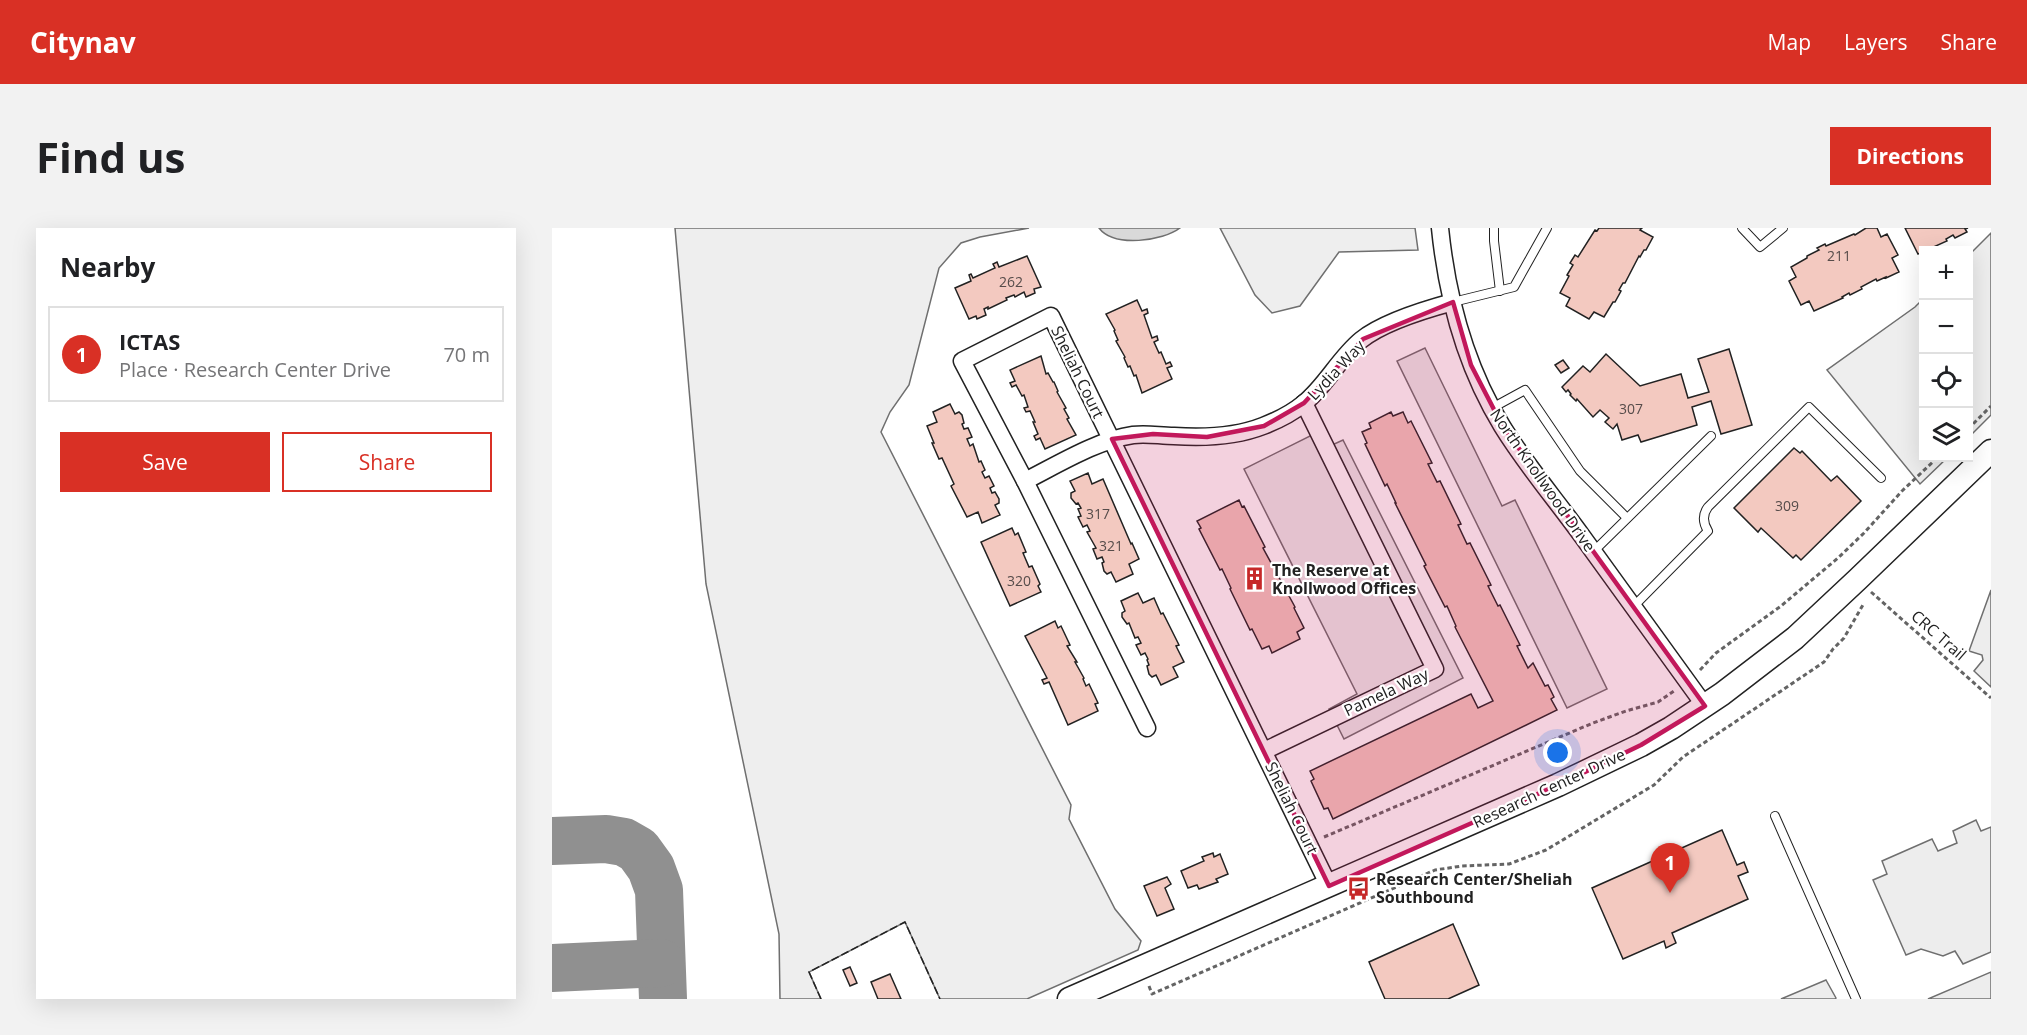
<!DOCTYPE html>
<meta charset="utf-8">
<style>
:root{--surface:#fff;--page:#f2f2f2;--text:#202124;--muted:#757577;--line:#e0e0e0;--accent:#d93025}
body{margin:0;font-family:"Open Sans",sans-serif;background:var(--page);color:var(--text)}
.controls{position:absolute;right:18px;top:18px;display:grid;overflow:hidden;border-radius:0px;box-shadow:0 6px 24px #0002}
.controls button{width:54px;height:54px;display:grid;place-items:center;padding:0;border:0;border-bottom:2px solid var(--line);background:var(--surface);color:var(--text);font:30px sans-serif}
.you{position:absolute;left:1006px;top:525px;width:21px;height:21px;margin:-15px;border:4px solid #fff;border-radius:50%;background:#1a73e8;box-shadow:0 0 0 9px #1a73e833}
.badge{display:grid;place-items:center;width:39px;height:39px;border-radius:50%;background:var(--accent);color:#fff;font-size:20px;font-weight:700}
.pin{position:absolute;translate:-50% -50px;filter:drop-shadow(0 2px 3px #0008)}
.pin::after{content:'';position:absolute;top:32px;width:21px;height:18px;background:inherit;clip-path:polygon(0 0,100% 0,50% 100%)}
.list{margin:0;padding:0;list-style:none}
h2{display:flex;justify-content:space-between;align-items:center;height:78px;margin:0;padding:0 24px;font-size:26px}
h2 small{font-size:20px;font-weight:400;color:var(--muted)}
.list li{display:grid;grid-template-columns:39px 1fr auto;gap:18px;align-items:center;box-sizing:border-box;height:96px;margin:0 12px 12px;padding:0 12px;border:2px solid var(--line);border-radius:0px}
.list b{display:block;font-size:22px;white-space:nowrap}
.list p{margin:0;font-size:20px;white-space:nowrap;color:var(--muted)}
.list em{font-size:20px;font-style:normal;color:var(--muted)}
.actions{display:flex;gap:12px;padding:18px 24px}
.actions a{flex:1;padding:14px 0;border:2px solid var(--accent);border-radius:0px;text-align:center;font-size:21px;color:var(--accent)}
.actions .main{background:var(--accent);color:#fff}
.icon{flex:none;width:33px;height:33px;fill:none;stroke:currentColor;stroke-width:2;stroke-linecap:round;stroke-linejoin:round}
.map{position:relative;flex:none;width:1439px;height:771px;overflow:hidden;border-radius:0px}
header{display:flex;align-items:center;gap:36px;box-sizing:border-box;height:84px;padding:0 30px;background:var(--accent);color:#fff}
header strong{font-size:28px}
nav{display:flex;gap:33px;margin-inline-start:auto;font-size:21px}
.intro{display:flex;align-items:center;justify-content:space-between;box-sizing:border-box;height:144px;padding:0 36px}
h1{margin:0;font-size:42px}
.button{padding:15px 27px;border-radius:0px;background:var(--accent);color:#fff;font-size:21px;font-weight:700}
main{display:flex;gap:36px;padding:0 36px}
aside{flex:1;background:var(--surface);border-radius:0px;box-shadow:0 6px 24px #0002}
.map>svg:first-child{display:block}
</style>
<header>
<strong>Citynav</strong>
<nav><a>Map</a><a>Layers</a><a>Share</a></nav>
</header>
<div class="intro"><h1>Find us</h1><a class="button">Directions</a></div>
<main>
<aside>
<h2>Nearby<small></small></h2>
<ul class="list">
<li><span class="badge">1</span><div><b>ICTAS</b><p>Place · Research Center Drive</p></div><em>70 m</em></li>
</ul>
<div class="actions"><a class="main">Save</a><a>Share</a></div>
</aside>
<div class="map">
<svg width="1439" height="771" viewBox="0 0 1439 771">
<rect width="100%" height="100%" fill="#fff"/>
<g fill="#eee" stroke="#6f6f6f" stroke-width="1.5">
<path d="M123,0H477L428,9L409,15L387,40L357,157L338,184L329,204L519,577L517,591L563,681L589,713L586,722L475,771H388L353,694L257,744L269,771H228L227,706L154,356Z"/>
<path d="M668,0H863L866,22L787,24L748,78L720,85L703,67Z"/>
<path d="M1439,5V187L1417,209V27Z"/>
<path d="M1371,71L1372,230H1395L1368,256L1275,142L1363,79Z"/>
</g>
<g fill="#ededed" stroke="#6f6f6f" stroke-width="1.5">
<path d="M873,120L950,278L963,272L1055,461L1015,480L845,133Z"/>
<path d="M770,202L778,218L791,212L911,450L792,511L777,481L805,466L692,241Z"/>
<path d="M1439,362V459L1422,443L1431,432L1430,427L1417,423Z"/>
<path d="M1424,592L1429,603L1439,599V724L1411,736L1403,723L1391,728L1369,721L1354,727L1321,652L1335,646L1330,633L1380,611L1386,623L1405,615L1401,603Z"/>
<path d="M1439,744V771H1376Z"/>
<path d="M1274,752L1284,770L1283,771H1229Z"/>
</g>
<path fill="#d9d9d9" stroke="#6f6f6f" stroke-width="1.5" d="M547,0H628C611,13 562,20 547,0Z"/>
<g fill="none" stroke-linecap="round" stroke-linejoin="round">
<g stroke="#909090" stroke-width="48">
<path d="M0,613L54,611L72,614L86,622L99,640L107,662L111,771"/>
<path d="M0,740L109,735"/>
</g>
</g>
<g fill="#f3c9c0" stroke="#222" stroke-width="1.5">
<path d="M1047,0H1090L1088,2L1101,9L1094,22H1092L1088,29L1087,28L1073,55H1071L1067,62L1069,63L1063,74H1061L1052,89L1042,84L1037,91L1014,78L1018,70L1008,65L1017,48L1015,47L1021,37L1018,35L1023,27L1026,29L1043,2L1045,3Z"/>
<path d="M1314,0H1325L1329,9L1335,6L1346,27L1340,30L1347,44L1334,50V49L1325,53L1324,51L1309,59L1310,61L1298,67L1297,65L1290,69L1291,70L1262,83L1257,73L1249,77L1237,53L1244,49L1239,39L1255,30V28L1267,22L1265,20L1273,16L1274,18L1302,6L1303,7Z"/>
<path d="M1353,0H1416L1413,1L1415,4L1403,10L1401,7L1394,11L1395,13L1366,26Z"/>
<path d="M475,28L489,59L482,61L483,65L474,69L472,64L463,69L462,67L454,70L455,72L436,81V79L432,81L434,87L425,91L424,88L417,91L403,60L419,53L417,47L419,46L421,50L443,40L441,36L445,34L447,39Z"/>
<path d="M585,72L590,83L595,81L596,85L592,87L600,110L605,108L606,112L602,114L607,125L609,124L614,136L618,134L620,138L615,140L620,151L590,165L584,147L582,148L578,138L576,139L572,130L573,129L564,113L566,112L562,103L563,102L554,86Z"/>
<path d="M1177,121L1200,197L1169,206L1159,173L1140,179L1145,197L1089,214L1086,207L1070,212L1065,196L1061,201L1053,194L1057,190L1048,182L1041,189L1025,171L1024,173L1018,167L1019,166L1016,162L1014,164L1010,159L1031,138L1038,144L1054,126L1088,158L1129,146L1136,170L1157,164L1146,131Z"/>
<path d="M489,128L494,146L496,145L501,154H502L506,163L505,164L514,180L512,181L517,190L515,191L524,207L493,221L488,210L484,212L482,208L486,206L481,194H483L478,183L474,184L472,180L476,179L472,167L470,168L464,157L460,159L458,155L463,153L458,142Z"/>
<path d="M1011,132L1017,140L1009,145L1003,137Z"/>
<path d="M398,176L403,186L407,184L410,187L412,195L410,196L412,201L416,200L420,209L415,211L418,218L421,216L427,234L429,233L433,242L430,244L433,250L437,248L442,258L438,260L440,265L443,264L447,271V275L443,277L448,287L430,295L426,284L415,289L399,258L402,256L390,230L387,231L380,215H382L375,198L385,194L381,184Z"/>
<path d="M839,184L841,188L851,184L856,195L859,193L880,235L876,236L885,254L888,253L909,296L906,297L915,316L918,315L939,357L936,358L946,378L948,377L968,417L965,418L976,440L981,435L993,458L996,457L1002,469L999,471L1005,482L781,591L776,580L772,581L759,553L762,551L758,543L919,466L926,480L941,473L903,399L904,398L895,378L893,379L872,338L874,337L843,275H844L835,256L833,258L813,216L815,215L810,204L819,200L817,195Z"/>
<path d="M1242,220L1248,225L1250,223L1279,253L1285,248L1309,273L1249,332L1244,327L1241,330L1209,300L1206,304L1182,280Z"/>
<path d="M536,245L540,256L551,251L579,316L580,315L587,331L577,336L581,346L564,354L559,344L555,346L552,343L550,335L552,334L550,329L545,331L541,321L544,320L535,304L538,303L535,297L531,299L526,289L529,288L526,281L529,280L526,275L524,276L519,270V265L523,263L518,253Z"/>
<path d="M687,272L690,279L692,278L713,319L711,320L743,379L742,380L752,400L745,404L748,411L720,425L717,418L710,421L700,401L698,402L678,361L679,360L670,341L668,342L647,301L649,300L645,293Z"/>
<path d="M460,300L463,307L466,305L474,324L471,325L477,339L480,338L488,356L486,358L489,364L458,378L429,314Z"/>
<path d="M586,365L591,375L602,370L609,386L611,385L627,417L624,418L632,434L621,439L626,449L609,457L604,447L600,449L597,446L595,438L597,437L595,432L596,431L593,425L589,427L584,417L589,415L586,409L583,410L577,395L575,396L570,389V385L573,383L569,373Z"/>
<path d="M503,393L506,400L509,398L518,417L515,418L525,434H523L532,450L531,451L534,458L537,456L546,475L543,476L546,483L516,497L497,454L492,456L490,452L495,450L473,408Z"/>
<path d="M1170,602L1185,637L1192,634L1196,644L1186,648L1196,671L1120,705L1124,715L1114,720L1112,713L1071,731L1040,660Z"/>
<path d="M661,625L662,629L668,626L676,646L664,651L666,654L647,661L645,657L636,660L629,643L652,633L650,629Z"/>
<path d="M615,649L619,656L613,660L622,681L605,688L592,658Z"/>
<path d="M901,696L927,757L896,771H833L817,734Z"/>
<path d="M298,739L305,755L298,758L291,742Z"/>
<path d="M338,746L349,771H326L319,754Z"/>
</g>
<g fill="none" stroke-linecap="round" stroke-linejoin="round">
<defs>
<g id="service">
<path d="M942,0V13L948,63"/>
<path d="M1190,0L1208,19L1231,0"/>
<path d="M901,74L962,59L995,0"/>
<path d="M940,180L973,162L1028,243L1075,290"/>
<path d="M1041,324L1159,208"/>
<path d="M1081,379L1156,303C1151,295 1150,287 1156,279L1257,179L1329,250"/>
<path d="M1223,588L1304,771"/>
</g>
<g id="minor">
<path d="M888,0C895,69 914,139 950,198C974,237 1004,272 1030,308C1071,365 1112,421 1153,478"/>
<path d="M473,253C505,237 545,212 581,207C595,205 608,208 622,208C652,210 683,209 711,198C724,193 740,185 751,176C773,159 787,130 809,112C830,95 875,81 901,74"/>
<path d="M595,500L473,253L410,133L499,88L777,658"/>
<path d="M712,523L883,441L752,175"/>
</g>
<path id="secondary" d="M517,771L1006,557L1089,517L1119,500L1170,466L1243,410L1306,351L1439,223"/>
</defs>
<use href="#service" stroke="#222" stroke-width="10"/>
<use href="#minor" stroke="#222" stroke-width="19"/>
<use href="#secondary" stroke="#222" stroke-width="25"/>
<g stroke="#646464" stroke-width="3" stroke-dasharray="4.5 3" stroke-linecap="butt">
<path d="M1416,201L1439,178"/>
<path d="M1319,364L1439,470"/>
<path d="M1148,442L1164,425L1229,378L1286,330L1312,305L1350,263L1385,230"/>
<path d="M772,609L1041,495L1074,483L1106,474L1122,463"/>
<path d="M597,758L600,766L883,642L910,638L957,636L994,622L1102,557L1131,529L1272,434L1281,421L1292,410L1312,375"/>
</g>
<use href="#service" stroke="#fff" stroke-width="8"/>
<use href="#minor" stroke="#fff" stroke-width="16"/>
<use href="#secondary" stroke="#fff" stroke-width="22"/>
<path stroke="#222" stroke-width="1.5" stroke-dasharray="8 3" stroke-linecap="butt" d="M269,771L257,744L353,694L388,771"/>
</g>
<path fill="#c2185b" fill-opacity="0.2" stroke="#c2185b" stroke-width="4.5" stroke-linejoin="round" d="M901,74L919,137L950,197L1153,478L1089,517L1006,557L777,658L560,211L601,206L655,209L712,198L752,175L811,111Z"/>
<defs>
<symbol id="building-bare" viewBox="-9 -9 18 18"><path d="M-4-6H4V6H1V3H-1V6H-4ZM-2.5-4.3h1.7v1.8h-1.7ZM.8-4.3h1.7v1.8H.8ZM-2.5-1h1.7V.8h-1.7ZM.8-1h1.7V.8H.8Z" fill="#c62828" stroke="#fff" stroke-width="2.5" paint-order="stroke"/></symbol>
<symbol id="bus-bare" viewBox="-9 -9 18 18"><path d="M-5-6H5V4H4V6H2V4H-2V6H-4V4H-5ZM-3.5-4V0h7V-4ZM-3.5 1.2v1.5H-2V1.2ZM2 1.2v1.5H3.5V1.2Z" fill="#c62828" stroke="#fff" stroke-width="2.5" paint-order="stroke"/></symbol>
</defs>
<g fill-rule="evenodd">
<use href="#building-bare" x="686" y="334" width="33" height="33"/>
<use href="#bus-bare" x="790" y="644" width="33" height="33"/>
</g>
<g text-anchor="middle" stroke-width="4.5" stroke-linejoin="round" paint-order="stroke">
<g font-size="14" fill="#564c4a">
<text x="1287" y="33">211</text>
<text x="459" y="59">262</text>
<text x="1079" y="186">307</text>
<text x="1235" y="283">309</text>
<text x="546" y="291">317</text>
<text x="559" y="323">321</text>
<text x="467" y="358">320</text>
</g>
<g font-size="16" fill="#222" stroke="#fff">
<text transform="translate(784 142) rotate(-47)" y="6">Lydia Way</text>
<text transform="translate(526 144) rotate(64)" y="6">Sheliah Court</text>
<text transform="translate(991 252) rotate(55)" y="6">North Knollwood Drive</text>
<text transform="translate(1387 407) rotate(41)" y="6">CRC Trail</text>
<text transform="translate(834 464) rotate(-25)" y="6">Pamela Way</text>
<text transform="translate(997 560) rotate(-25)" y="6">Research Center Drive</text>
<text transform="translate(740 580) rotate(64)" y="6">Sheliah Court</text>
</g>
<g font-size="16" font-weight="bold" fill="#222" stroke="#fff" text-anchor="start">
<text x="720" y="348">The Reserve at<tspan x="720" dy="18">Knollwood Offices</tspan></text>
<text x="824" y="657">Research Center/Sheliah<tspan x="824" dy="18">Southbound</tspan></text>
</g>
</g>
</svg>
<div class="controls">
<button>+</button>
<button>−</button>
<button><svg class="icon" aria-label="locate" viewBox="0 0 24 24"><circle cx="12" cy="12" r="6"/><path d="M12 2v4M12 18v4M2 12h4M18 12h4"/></svg></button>
<button><svg class="icon" aria-label="layers" viewBox="0 0 24 24"><path d="M12 4l9 5-9 5-9-5zM3 14l9 5 9-5"/></svg></button>
</div>
<div class="you"></div>
<div class="pin badge" style="left:1118px;top:665px">1</div>
</div>
</main>
